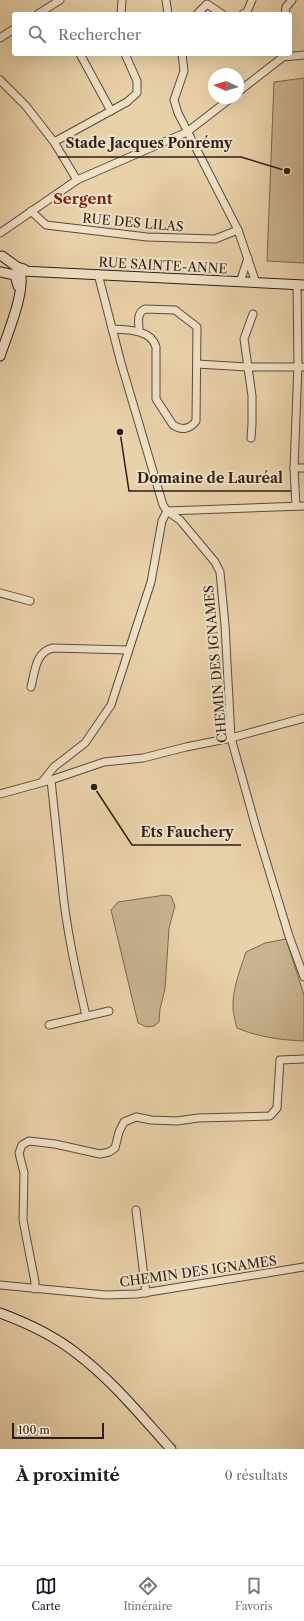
<!DOCTYPE html>
<html lang="fr">
<meta charset="utf-8">
<style>
:root{--surface:#fff;--page:#f6f6f6;--text:#202124;--muted:#757577;--line:#e0e0e0;--accent:#111827}
body{margin:0;font-family:"Libre Caslon Text",serif;background:var(--page);color:var(--text)}
.compass{position:absolute;left:208px;top:68px;width:36px;height:36px;border-radius:50%;background:var(--surface);box-shadow:0 4px 16px #0002;rotate:274deg}
.scale{position:absolute;left:12px;bottom:10px;width:92px;box-sizing:border-box;padding-left:4px;border:2px solid #2b1e17;border-top:0;font-size:11px;line-height:14px;white-space:nowrap;color:#2b1e17;-webkit-text-stroke:3px #f1e1c7;paint-order:stroke}
.list{margin:0;padding:0;list-style:none}
h2{display:flex;justify-content:space-between;align-items:center;height:52px;margin:0;padding:0 16px;font-size:17px}
h2 small{font-size:13px;font-weight:400;color:var(--muted)}
.icon{flex:none;width:22px;height:22px;fill:none;stroke:currentColor;stroke-width:2;stroke-linecap:round;stroke-linejoin:round}
.map{position:relative;flex:none;width:304px;height:1449px;overflow:hidden}
.search{position:absolute;background:var(--surface);box-shadow:0 4px 16px #0002;left:12px;right:12px;top:12px;height:44px;display:flex;align-items:center;gap:10px;box-sizing:border-box;padding:0 14px;border-radius:4px;color:var(--muted);font-size:15px}
.sheet{height:116px;background:var(--surface)}
nav{display:flex;justify-content:space-around;align-items:center;box-sizing:border-box;height:56px;border-top:1px solid var(--line);background:var(--surface);font-size:11px;color:var(--muted)}
nav a{display:grid;justify-items:center;gap:2px}
nav .on{color:var(--accent)}
.map>svg:first-child{display:block}
</style>
<div class="map">
<svg width="304" height="1449" viewBox="0 0 304 1449">
<rect width="100%" height="100%" fill="#e9d1a9"/>
<filter id="stains"><feTurbulence type="fractalNoise" baseFrequency=".005" numOctaves="4"/><feColorMatrix values="0 0 0 0 .2 0 0 0 0 .09 0 0 0 0 .02 0 0 0 .5 -.17"/></filter>
<radialGradient id="worn" r=".72"><stop offset=".6" stop-color="#630" stop-opacity="0"/><stop offset="1" stop-color="#630" stop-opacity=".3"/></radialGradient>
<g fill="#c9b390" stroke="#7a6854">
<path d="M304,78V263L267,261L274,82Z"/>
<path d="M165,895L171,896L175,906L169,928L165,989L160,1009L159,1022L154,1026L147,1027L138,1023L111,910L118,902Z"/>
<path d="M286,939L304,995V1041C281,1040 258,1037 237,1028C235,1022 234,1015 233,1009C232,990 240,970 246,952L265,943Z"/>
</g>
<g fill="none" stroke-linecap="round" stroke-linejoin="round">
<defs>
<g id="minor">
<path d="M166,0L168,14"/>
<path d="M38,14L60,0"/>
<path d="M121,14L122,0"/>
<path d="M197,14L207,4L222,14"/>
<path d="M243,14L247,12L252,0"/>
<path d="M285,14L286,7L292,0"/>
<path d="M0,38L14,29"/>
<path d="M80,54L111,111"/>
<path d="M182,54L184,71L174,100L178,113L238,230L256,283"/>
<path d="M0,80L26,106L54,142L77,180"/>
<path d="M238,92L283,57L304,55"/>
<path d="M54,142L127,102L137,93V81L125,54"/>
<path d="M31,211L46,225L147,237L215,239L238,230"/>
<path d="M0,233L77,180L187,132L231,98"/>
<path d="M98,274L121,363L163,505L167,511L180,520L215,562L220,572L225,625L231,738L257,831L289,936L304,977"/>
<path d="M240,282L248,258"/>
<path d="M112,329C127,330 151,329 156,347V399L173,425C182,431 190,429 196,421L197,327L175,310L145,309C136,313 139,323 139,331"/>
<path d="M197,364L247,367H304"/>
<path d="M251,438L252,424V396L244,339L253,314"/>
<path d="M294,468H304"/>
<path d="M296,506L294,468L298,366L297,285"/>
<path d="M0,593L30,601"/>
<path d="M31,687C35,672 35,652 53,648L128,650"/>
<path d="M51,780C55,815 58,849 62,884C66,928 76,972 86,1016"/>
<path d="M42,782L54,767L85,743L111,705L151,582L162,521L167,511L304,506"/>
<path d="M0,794L51,780L104,762L143,758L186,747L231,738L304,718"/>
<path d="M49,1025L109,1011"/>
<path d="M136,1210L146,1293"/>
<path d="M0,1285L106,1295L137,1294L304,1267"/>
<path d="M35,1289V1282L23,1220L24,1173L19,1153L22,1145L29,1141L55,1144L100,1154L109,1152L115,1148L119,1132L124,1122L136,1117L151,1120L177,1121L198,1118L270,1116L277,1108L280,1060L304,1059"/>
</g>
<g id="secondary">
<path d="M2,256L17,267L24,269"/>
<path d="M22,271L304,285"/>
<path d="M0,272L15,275L18,286"/>
<path d="M0,356C7,335 28,287 19,268"/>
<path d="M0,1313C27,1323 53,1335 76,1353C112,1380 141,1416 171,1449"/>
</g>
</defs>
<use href="#minor" stroke="#5a4b3c" stroke-width="9"/>
<use href="#secondary" stroke="#2b1e17" stroke-width="11"/>
<use href="#minor" stroke="#f1e1c7" stroke-width="7"/>
<use href="#secondary" stroke="#f1e1c7" stroke-width="9"/>
</g>
<g text-anchor="middle" stroke-width="4" stroke-linejoin="round" paint-order="stroke">
<g font-size="13" fill="#2b1e17" stroke="#f1e1c7">
<text transform="translate(133 222) rotate(5)" y="5">RUE DES LILAS</text>
<text transform="translate(163 265) rotate(3)" y="5">RUE SAINTE-ANNE</text>
<text transform="translate(215 664) rotate(-95)" y="5">CHEMIN DES IGNAMES</text>
<text transform="translate(198 1271) rotate(-8)" y="5">CHEMIN DES IGNAMES</text>
</g>
<g font-size="15" font-weight="bold" fill="#7a1f14" stroke="#f1e1c7">
<text x="83" y="204">Sergent</text>
</g>
</g>
<path fill="none" stroke="#2b1e17" stroke-width="1.5" d="M287 171L241 157H58M120 432L129 491H291M94 787L132 845H241"/>
<g fill="#2b1e17" stroke="#f1e1c7" stroke-width="1.5">
<circle cx="287" cy="171" r="4"/>
<circle cx="120" cy="432" r="4"/>
<circle cx="94" cy="787" r="4"/>
</g>
<g font-size="14" text-anchor="middle" font-weight="bold" fill="#2b1e17" stroke="#f1e1c7" stroke-width="4" stroke-linejoin="round" paint-order="stroke">
<text x="149" y="148">Stade Jacques Ponrémy</text>
<text x="210" y="483">Domaine de Lauréal</text>
<text x="187" y="837">Ets Fauchery</text>
</g>
<rect width="100%" height="100%" filter="url(#stains)"/>
<rect width="100%" height="100%" fill="url(#worn)"/>
</svg>
<svg class="compass" viewBox="-18 -18 36 36"><path d="M0-13l5 13h-10z" fill="#e53935"/><path d="M0 13l5-13h-10z" fill="#757577"/></svg>
<div class="scale">100 m</div>
<div class="search"><svg class="icon" aria-label="search" viewBox="0 0 24 24"><circle cx="10" cy="10" r="6"/><path d="M15 15l6 6"/></svg>Rechercher</div>
</div>
<section class="sheet">
<h2>À proximité<small>0 résultats</small></h2>
<ul class="list">
</ul>
</section>
<nav>
<a class="on"><svg class="icon" aria-label="map" viewBox="0 0 24 24"><path d="M3 6l6-2 6 2 6-2v14l-6 2-6-2-6 2zM9 4v14M15 6v14"/></svg>Carte</a>
<a><svg class="icon" aria-label="directions" viewBox="0 0 24 24"><path d="M12 3l9 9-9 9-9-9zM9 14v-3h6M13 9l2 2-2 2"/></svg>Itinéraire</a>
<a><svg class="icon" aria-label="saved" viewBox="0 0 24 24"><path d="M7 4h10v16l-5-4-5 4z"/></svg>Favoris</a>
</nav>
